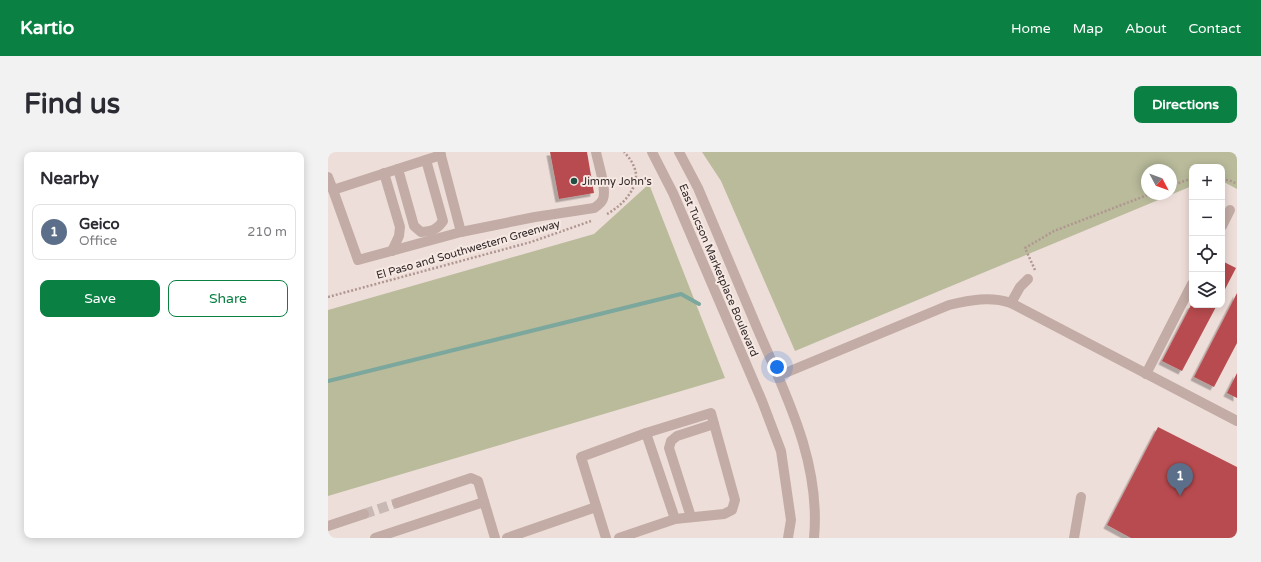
<!DOCTYPE html>
<meta charset="utf-8">
<style>
:root{--surface:#fff;--page:#f2f2f3;--text:#2b2b33;--muted:#7c7c81;--line:#e1e1e2;--accent:#0b8043}
body{margin:0;font-family:"Varela Round",sans-serif;background:var(--page);color:var(--text)}
.controls{position:absolute;right:12px;top:12px;display:grid;overflow:hidden;border-radius:8px;box-shadow:0 2px 10px #0003}
.controls button{width:36px;height:36px;display:grid;place-items:center;padding:0;border:0;border-bottom:1px solid var(--line);background:var(--surface);color:var(--text);font:20px sans-serif}
.compass{position:absolute;left:813px;top:12px;width:36px;height:36px;border-radius:50%;background:var(--surface);box-shadow:0 2px 10px #0003;rotate:131deg}
.you{position:absolute;left:449px;top:215px;width:14px;height:14px;margin:-10px;border:3px solid #fff;border-radius:50%;background:#1a73e8;box-shadow:0 0 0 6px #1a73e833}
.badge{display:grid;place-items:center;width:26px;height:26px;border-radius:50%;background:var(--accent);color:#fff;font-size:13px;font-weight:700}
.pin{position:absolute;translate:-50% -33px;filter:drop-shadow(0 1px 2px #0008)}
.pin::after{content:'';position:absolute;top:21px;width:14px;height:12px;background:inherit;clip-path:polygon(0 0,100% 0,50% 100%)}
.list{margin:0;padding:0;list-style:none}
h2{display:flex;justify-content:space-between;align-items:center;height:52px;margin:0;padding:0 16px;font-size:17px}
h2 small{font-size:13px;font-weight:400;color:var(--muted)}
.list li{display:grid;grid-template-columns:26px 1fr auto;gap:12px;align-items:center;box-sizing:border-box;height:56px;margin:0 8px 8px;padding:0 8px;border:1px solid var(--line);border-radius:8px}
.list b{display:block;font-size:15px;white-space:nowrap}
.list p{margin:0;font-size:13px;white-space:nowrap;color:var(--muted)}
.list em{font-size:13px;font-style:normal;color:var(--muted)}
.actions{display:flex;gap:8px;padding:12px 16px}
.actions a{flex:1;padding:9px 0;border:1px solid var(--accent);border-radius:8px;text-align:center;font-size:14px;color:var(--accent)}
.actions .main{background:var(--accent);color:#fff}
.icon{flex:none;width:22px;height:22px;fill:none;stroke:currentColor;stroke-width:2;stroke-linecap:round;stroke-linejoin:round}
.map{position:relative;flex:none;width:909px;height:386px;overflow:hidden;border-radius:8px}
header{display:flex;align-items:center;gap:24px;box-sizing:border-box;height:56px;padding:0 20px;background:var(--accent);color:#fff}
header strong{font-size:19px}
nav{display:flex;gap:22px;margin-inline-start:auto;font-size:14px}
.intro{display:flex;align-items:center;justify-content:space-between;box-sizing:border-box;height:96px;padding:0 24px}
h1{margin:0;font-size:28px}
.button{padding:10px 18px;border-radius:8px;background:var(--accent);color:#fff;font-size:14px;font-weight:700}
main{display:flex;gap:24px;padding:0 24px}
aside{flex:1;background:var(--surface);border-radius:8px;box-shadow:0 2px 10px #0003}
.map>svg:first-child{display:block}
</style>
<header>
<strong>Kartio</strong>
<nav><a>Home</a><a>Map</a><a>About</a><a>Contact</a></nav>
</header>
<div class="intro"><h1>Find us</h1><a class="button">Directions</a></div>
<main>
<aside>
<h2>Nearby<small></small></h2>
<ul class="list">
<li><span class="badge" style="background:#5c6f8a">1</span><div><b>Geico</b><p>Office</p></div><em>210 m</em></li>
</ul>
<div class="actions"><a class="main">Save</a><a>Share</a></div>
</aside>
<div class="map">
<svg width="909" height="386" viewBox="0 0 909 386">
<defs>
<filter id="shadow"><feDropShadow dx="-3.5" dy="3.5" stdDeviation="0" flood-color="#0004"/></filter>
</defs>
<rect width="100%" height="100%" fill="#eeded9"/>
<g fill="#b9bb9b" fill-rule="evenodd">
<path d="M374,0H909V37L894,29V15H864V34L467,199L393,29ZM819,18H843V42H819Z"/>
<path d="M321,32L397,226L0,344V158L266,82Z"/>
</g>
<g fill="none" stroke-linecap="round" stroke-linejoin="round">
<path stroke="#7ba79d" stroke-width="4" d="M0,229L353,142L371,152"/>
</g>
<g fill="#b84c50" filter="url(#shadow)">
<path d="M222,0H259L266,41L231,47Z"/>
<path d="M894,109L908,116L894,143Z"/>
<path d="M909,141V191L886,235L866,225Z"/>
<path d="M863,153H889L854,219L834,209Z"/>
<path d="M909,221V246L899,241Z"/>
<path d="M830,275L909,315V386H803L779,373Z"/>
</g>
<g fill="none" stroke-linecap="round" stroke-linejoin="round">
<path stroke="#c8b9b5" stroke-width="10" stroke-dasharray="10 5" stroke-linecap="butt" d="M36,362L69,351"/>
<g stroke="#b09691" stroke-width="2.5" stroke-dasharray="2 2" stroke-linecap="butt">
<path d="M894,27L903,29L909,32"/>
<path d="M843,34L864,26"/>
<path d="M279,62C292,55 309,39 308,22C307,14 302,6 296,0"/>
<path d="M707,118L697,96L726,79L822,42"/>
<path d="M0,145L203,90L263,69"/>
</g>
<g stroke="#c4aca6" stroke-width="10">
<path d="M112,0L133,80"/>
<path d="M324,0L345,41L434,249L453,299L463,368L460,386"/>
<path d="M351,0L370,36C390,84 410,131 430,178C459,245 493,312 486,386"/>
<path d="M70,17L86,74L93,80C104,79 109,78 115,69L98,8"/>
<path d="M56,21L72,75L71,84L64,99"/>
<path d="M0,25L5,38L113,3"/>
<path d="M5,38L30,108L133,80L207,65L266,56C269,54 273,52 275,47C279,37 270,11 268,0"/>
<path d="M894,74L902,58"/>
<path d="M683,151L692,135L700,127"/>
<path d="M818,222L864,132"/>
<path d="M450,224L621,153C642,148 662,144 683,151L909,269"/>
<path d="M69,351L143,326L150,329L167,386"/>
<path d="M363,365L341,296L343,289L349,284L386,272"/>
<path d="M0,374L36,362"/>
<path d="M47,386L156,350"/>
<path d="M179,386L268,355"/>
<path d="M278,386L253,305L318,281"/>
<path d="M291,386L347,367L396,362L404,358L407,348L383,261L318,281L347,367"/>
<path d="M746,386L753,345"/>
</g>
</g>
<circle fill="#214e44" stroke="#f6e9e4" stroke-width="1.5" cx="246" cy="29" r="4"/>
<g text-anchor="middle" stroke-width="4" stroke-linejoin="round" paint-order="stroke">
<g font-size="11" fill="#312726" stroke="#f6e9e4" text-anchor="start">
<text x="254" y="33">Jimmy John's</text>
</g>
<g font-size="11" fill="#312726" stroke="#f6e9e4">
<text transform="translate(140 97) rotate(-16)" y="4">El Paso and Southwestern Greenway</text>
<text transform="translate(391 118) rotate(67)" y="4">East Tucson Marketplace Boulevard</text>
</g>
</g>
</svg>
<div class="controls">
<button>+</button>
<button>−</button>
<button><svg class="icon" aria-label="locate" viewBox="0 0 24 24"><circle cx="12" cy="12" r="6"/><path d="M12 2v4M12 18v4M2 12h4M18 12h4"/></svg></button>
<button><svg class="icon" aria-label="layers" viewBox="0 0 24 24"><path d="M12 4l9 5-9 5-9-5zM3 14l9 5 9-5"/></svg></button>
</div>
<svg class="compass" viewBox="-18 -18 36 36"><path d="M0-13l5 13h-10z" fill="#e53935"/><path d="M0 13l5-13h-10z" fill="#7c7c81"/></svg>
<div class="you"></div>
<div class="pin badge" style="left:852px;top:344px;background:#5c6f8a">1</div>
</div>
</main>
